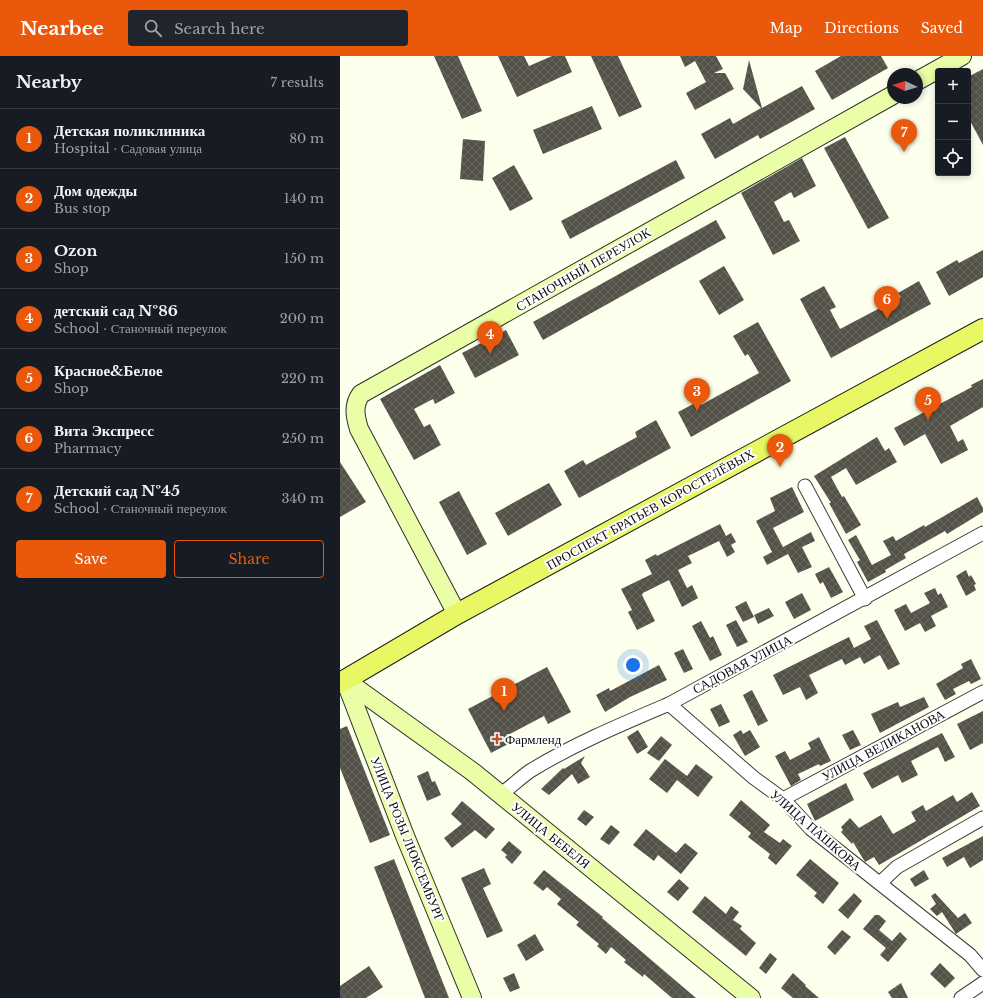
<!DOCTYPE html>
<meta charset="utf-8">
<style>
:root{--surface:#171b24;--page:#20242c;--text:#f1f3f6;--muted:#9ea1a6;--line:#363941;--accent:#ea580c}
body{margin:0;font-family:"Libre Baskerville",serif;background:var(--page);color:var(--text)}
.controls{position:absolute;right:12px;top:12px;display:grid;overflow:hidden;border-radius:4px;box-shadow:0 2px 6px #0003}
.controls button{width:36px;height:36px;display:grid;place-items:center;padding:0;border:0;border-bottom:1px solid var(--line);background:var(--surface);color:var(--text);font:20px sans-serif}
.compass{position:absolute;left:547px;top:12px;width:36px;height:36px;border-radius:50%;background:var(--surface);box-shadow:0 2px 6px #0003;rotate:274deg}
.you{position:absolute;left:293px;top:609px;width:14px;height:14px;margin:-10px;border:3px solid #fff;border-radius:50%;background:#1a73e8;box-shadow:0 0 0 6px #1a73e833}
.badge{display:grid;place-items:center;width:26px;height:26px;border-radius:50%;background:var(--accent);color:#fff;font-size:13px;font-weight:700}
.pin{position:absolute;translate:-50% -33px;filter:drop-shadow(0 1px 2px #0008)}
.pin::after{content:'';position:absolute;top:21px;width:14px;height:12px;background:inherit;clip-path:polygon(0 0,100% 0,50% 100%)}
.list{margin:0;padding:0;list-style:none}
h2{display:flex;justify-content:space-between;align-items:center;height:52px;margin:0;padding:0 16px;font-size:17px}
h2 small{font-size:13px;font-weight:400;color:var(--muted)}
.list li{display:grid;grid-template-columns:26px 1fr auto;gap:12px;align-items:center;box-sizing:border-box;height:60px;padding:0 16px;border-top:1px solid var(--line)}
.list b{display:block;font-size:15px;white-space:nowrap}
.list p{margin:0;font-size:13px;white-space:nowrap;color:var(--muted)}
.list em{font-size:13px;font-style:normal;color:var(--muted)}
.actions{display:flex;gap:8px;padding:12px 16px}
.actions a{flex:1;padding:9px 0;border:1px solid var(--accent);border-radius:4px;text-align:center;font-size:14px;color:var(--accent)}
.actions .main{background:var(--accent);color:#fff}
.icon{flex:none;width:22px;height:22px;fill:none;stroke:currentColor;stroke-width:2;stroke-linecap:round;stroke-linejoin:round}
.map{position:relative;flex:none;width:643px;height:942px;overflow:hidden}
header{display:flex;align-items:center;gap:24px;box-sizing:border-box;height:56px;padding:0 20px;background:var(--accent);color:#fff}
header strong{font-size:19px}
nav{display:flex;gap:22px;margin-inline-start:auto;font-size:14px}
.search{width:280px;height:36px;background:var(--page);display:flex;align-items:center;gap:10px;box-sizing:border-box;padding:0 14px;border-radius:4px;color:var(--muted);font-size:15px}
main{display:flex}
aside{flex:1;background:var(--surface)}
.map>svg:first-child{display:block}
</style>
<header>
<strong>Nearbee</strong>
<div class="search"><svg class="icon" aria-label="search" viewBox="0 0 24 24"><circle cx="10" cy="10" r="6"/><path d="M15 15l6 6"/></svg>Search here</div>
<nav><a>Map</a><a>Directions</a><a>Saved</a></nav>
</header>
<main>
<aside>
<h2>Nearby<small>7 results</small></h2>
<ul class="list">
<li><span class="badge">1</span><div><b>Детская поликлиника</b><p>Hospital · Садовая улица</p></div><em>80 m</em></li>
<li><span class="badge">2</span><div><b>Дом одежды</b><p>Bus stop</p></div><em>140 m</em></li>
<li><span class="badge">3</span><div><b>Ozon</b><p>Shop</p></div><em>150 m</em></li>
<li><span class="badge">4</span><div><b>детский сад №86</b><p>School · Станочный переулок</p></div><em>200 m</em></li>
<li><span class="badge">5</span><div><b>Красное&amp;Белое</b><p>Shop</p></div><em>220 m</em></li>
<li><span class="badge">6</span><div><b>Вита Экспресс</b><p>Pharmacy</p></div><em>250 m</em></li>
<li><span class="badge">7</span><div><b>Детский сад №45</b><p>School · Станочный переулок</p></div><em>340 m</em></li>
</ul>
<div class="actions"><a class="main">Save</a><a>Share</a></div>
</aside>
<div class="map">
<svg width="643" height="942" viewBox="0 0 643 942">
<defs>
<pattern id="building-cross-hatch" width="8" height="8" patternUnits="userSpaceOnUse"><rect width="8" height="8" fill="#555249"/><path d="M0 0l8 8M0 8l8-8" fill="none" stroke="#68665f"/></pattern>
</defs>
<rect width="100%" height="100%" fill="#fcffec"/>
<g fill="url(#building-cross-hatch)">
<path d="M94,0H118L142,55L122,63Z"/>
<path d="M158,0H184L189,10L212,0H225L232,16L177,41Z"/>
<path d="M251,0H278L302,51L279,61Z"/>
<path d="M340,0H376L383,13L374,17H385L394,33L355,54L346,37L366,26L355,5L345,11Z"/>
<path d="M501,0H541L548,12L492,44L475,15Z"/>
<path d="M409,4L422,52L462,30L475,53L420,83L418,79L375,103L361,78L390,62L393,68L421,52L403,33Z"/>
<path d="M643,13V89L628,61V21Z"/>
<path d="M252,50L262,73L203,98L193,74Z"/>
<path d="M505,81L549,162L528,173L484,92Z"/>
<path d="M123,83L145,85L143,125L120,123Z"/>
<path d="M462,102L476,130L454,142L451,136L434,146L444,166L449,164L460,185L433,199L401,137Z"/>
<path d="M336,104L345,122L230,183L221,165Z"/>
<path d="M174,109L193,143L170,155L152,122Z"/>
<path d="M376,164L386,182L203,284L193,266Z"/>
<path d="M643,194V221L609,240L596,216L617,204L619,207Z"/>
<path d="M384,210L404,244L379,259L359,225Z"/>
<path d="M579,225L591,248L491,302L460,243L484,230L496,251L490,254L500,273L561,241L558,237Z"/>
<path d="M418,266L451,325L351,381L338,356L359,345L361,349L419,317L408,298L405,300L393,280Z"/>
<path d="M166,274L179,299L135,322L122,297Z"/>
<path d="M100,309L115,337L95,348L93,343L74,353L84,371L90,368L101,389L74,404L40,343Z"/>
<path d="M643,323V351L610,370L618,386L623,383L628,394L601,408L585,378L564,390L554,372L632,331L631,329Z"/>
<path d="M316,364L331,392L239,442L224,415L243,404L246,409L297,381L295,376Z"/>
<path d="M537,381L545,395L549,392L557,406L516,429L506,412L491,421L502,441L504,440L521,469L506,478L489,447H491L474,420Z"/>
<path d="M0,406L26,446L0,461Z"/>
<path d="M209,427L222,449L168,480L155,457Z"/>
<path d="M452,431L464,456L433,472L443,491L471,476L475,485L462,491L472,511L458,517L448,498L427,509L423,501L432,496L416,465L435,455L430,442Z"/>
<path d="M119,435L147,488L127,499L99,446Z"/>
<path d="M637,441L643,452V456L607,478L605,475L564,498L566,502L545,514L546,516L528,526L517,506L520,504L508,484L516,479L532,509L551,499L543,485L553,480L556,485L584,469L585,471Z"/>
<path d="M380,468L386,480L391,477L396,486L391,489L395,496L387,501L379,485L348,500L352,507L338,514L347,532L352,529L358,542L342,551L329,524L303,537L302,539L315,565L297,574L288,556L292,554L281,533L312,518L305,504L316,498L317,500Z"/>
<path d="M489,511L503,536L491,542L483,526L480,528L475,518Z"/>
<path d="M626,514L629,521L631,519L636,528L634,529L636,534L626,540L616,520Z"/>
<path d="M595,532L598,539L601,537L608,551L591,560L596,570L585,576L580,567L565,575L554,554L566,548L571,557L590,547L584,537Z"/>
<path d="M462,537L471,554L454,563L445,546Z"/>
<path d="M406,545L414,561L403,566L395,551Z"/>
<path d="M429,552L434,560L418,568L414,559Z"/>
<path d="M396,564L408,586L397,591L386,569Z"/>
<path d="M537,564L560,608L548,614L540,599L524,608L520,601L505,609L502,603L469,619L478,637L466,644L460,631L443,639L433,619L509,581L514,592L531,583L524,570Z"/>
<path d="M361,565L370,582L373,580L382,599L370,605L352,570Z"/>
<path d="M343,593L353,613L344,617L334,597Z"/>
<path d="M631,603L641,623L631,628L629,625L613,633L616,638L605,644L596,628L623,612L621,608Z"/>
<path d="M319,609L327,624L290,641L265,656L256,639L269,632L270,635Z"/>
<path d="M207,611L231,656L208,668L204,660L166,680L170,687L151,697L128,653Z"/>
<path d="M412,634L428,665L418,670L403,639Z"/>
<path d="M584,641L589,651L540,677L531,658L558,646L560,651Z"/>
<path d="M381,648L390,666L379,671L370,653Z"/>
<path d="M643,655V687L630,694L617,668Z"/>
<path d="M7,670L50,779L30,787L0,712V673Z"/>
<path d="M298,674L308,691L297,698L287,681Z"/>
<path d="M401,674L403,678L410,674L420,691L405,700L393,679Z"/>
<path d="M513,674L521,689L510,694L502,679Z"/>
<path d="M602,677L615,701L605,706L598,691L571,705L578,719L562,727L558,719L532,733L523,717Z"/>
<path d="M321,680L332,689L319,705L307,697Z"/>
<path d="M479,681L491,705L480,710L479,708L458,718L461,724L451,730L435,700L445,695L450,704L471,693L468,687Z"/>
<path d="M245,700L241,707L250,721L238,728L232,718L209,739L201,733L223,712L224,713Z"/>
<path d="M325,703L347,720L356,708L373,721L358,741L337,724L327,737L309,723Z"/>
<path d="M88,715L92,726L95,725L101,739L87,745L77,720Z"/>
<path d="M506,727L514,744L475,765L467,748Z"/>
<path d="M632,736L640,750L539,809L534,801L525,806L513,786L512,788L501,776L503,774L501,771L510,762L519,772L541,759L553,778L576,765L571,756L583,749L586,755L613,739L617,746Z"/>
<path d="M401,744L430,769L424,776L440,787L443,783L452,790L436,809L428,802L430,798L408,781L411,777L389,759Z"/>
<path d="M122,745L155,773L146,783L135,774L112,792L104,782L122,768L111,758Z"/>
<path d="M244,754L254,761L246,770L237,763Z"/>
<path d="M271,769L280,776L269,789L260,783Z"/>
<path d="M306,773L336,797L345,787L358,797L341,818L318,799L314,805L293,789Z"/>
<path d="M643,780V804L630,812L624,801L607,811L602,802Z"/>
<path d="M169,785L182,796L172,808L165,801L167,799L161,794Z"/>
<path d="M54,803L109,942H85L34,811Z"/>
<path d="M470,803L499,827L483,848L474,840L477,837L456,819Z"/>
<path d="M144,812L151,828L143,832L163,875L147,882L121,822Z"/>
<path d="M204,814L263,861L262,862L356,942H332L304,918L303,921L284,906L286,904L271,891L266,898L257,890L259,888L236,869L239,866L217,848L221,843L207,831L203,835L193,827Z"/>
<path d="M584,814L589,823L575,831L570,823Z"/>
<path d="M339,823L349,832L338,845L327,836Z"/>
<path d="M514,837L522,845L508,863L498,854Z"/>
<path d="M595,837L618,862L625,857L632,867L616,878L602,856L597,860L590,853L596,848L591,840Z"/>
<path d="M365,840L386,858L391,850L399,856L393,864L402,870L400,873L416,887L406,900L352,856Z"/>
<path d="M535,859H539L546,865L539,874L552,885L560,876L567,883L548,906L540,899L546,892L523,873Z"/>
<path d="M502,874L511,881L495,899L487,891Z"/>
<path d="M195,878L204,894L186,905L177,889Z"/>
<path d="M430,897L437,903L426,918L419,912Z"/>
<path d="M600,907L615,922L605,932L590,918Z"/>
<path d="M29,910L43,931L26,942H0V930Z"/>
<path d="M174,917L180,932L170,936L163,922Z"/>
<path d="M453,917L466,929L465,930L479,942H453L441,932Z"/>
<path d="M561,927L568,942H552L548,936Z"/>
</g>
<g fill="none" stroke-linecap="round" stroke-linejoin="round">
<defs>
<g id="street">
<path d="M465,430L525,543"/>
<path d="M329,648L414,722L443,743L471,773L630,899L643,914"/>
<path d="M161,738C171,731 180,722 190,715C234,688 282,668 329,648L643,477"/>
<path d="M443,743L643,636"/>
<path d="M540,827L557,811L643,762"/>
<path d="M621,942L643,927"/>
</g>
<g id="secondary">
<path d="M577,25L622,0"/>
<path d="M117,558L19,373C15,360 13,349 21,338L553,39"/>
<path d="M5,624L133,716L411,942"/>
<path d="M5,624L65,780L132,942"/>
</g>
<path id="primary" d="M0,627L117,558L643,273"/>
</defs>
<use href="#street" stroke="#3f3f3f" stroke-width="15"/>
<use href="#secondary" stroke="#2e2e2e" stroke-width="20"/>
<use href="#primary" stroke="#1d1d1d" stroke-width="22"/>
<use href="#street" stroke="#fff" stroke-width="13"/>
<use href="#secondary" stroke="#eafea7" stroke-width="18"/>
<use href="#primary" stroke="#e8f763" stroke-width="20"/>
</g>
<path fill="#ba5226" stroke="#fff" stroke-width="1.5" d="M155 677h4v4h4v4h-4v4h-4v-4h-4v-4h4z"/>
<g text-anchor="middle" stroke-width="4" stroke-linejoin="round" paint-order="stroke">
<g font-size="13" fill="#0c0c0c" stroke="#fff">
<text transform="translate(243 213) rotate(-30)" y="5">СТАНОЧНЫЙ ПЕРЕУЛОК</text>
<text transform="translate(310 453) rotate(-29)" y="5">ПРОСПЕКТ БРАТЬЕВ КОРОСТЕЛЁВЫХ</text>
<text transform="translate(402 608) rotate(-28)" y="5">САДОВАЯ УЛИЦА</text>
<text transform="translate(543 689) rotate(-28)" y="5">УЛИЦА ВЕЛИКАНОВА</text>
<text transform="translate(476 774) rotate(41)" y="5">УЛИЦА ПАШКОВА</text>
<text transform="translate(211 779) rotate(39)" y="5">УЛИЦА БЕБЕЛЯ</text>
<text transform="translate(68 783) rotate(68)" y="5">УЛИЦА РОЗЫ ЛЮКСЕМБУРГ</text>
</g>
<g font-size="13" fill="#0c0c0c" stroke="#fff" text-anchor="start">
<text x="165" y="688">Фармленд</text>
</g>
</g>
</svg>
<div class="controls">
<button>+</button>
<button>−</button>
<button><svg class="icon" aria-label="locate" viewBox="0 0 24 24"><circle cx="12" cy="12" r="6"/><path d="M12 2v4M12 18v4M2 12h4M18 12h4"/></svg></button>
</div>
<svg class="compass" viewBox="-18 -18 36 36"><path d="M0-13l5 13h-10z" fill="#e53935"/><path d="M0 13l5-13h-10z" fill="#9ea1a6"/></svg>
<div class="you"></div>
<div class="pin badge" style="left:164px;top:655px">1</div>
<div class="pin badge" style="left:440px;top:411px">2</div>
<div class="pin badge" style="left:357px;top:355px">3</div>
<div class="pin badge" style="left:150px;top:298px">4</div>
<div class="pin badge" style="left:588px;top:364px">5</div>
<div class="pin badge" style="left:547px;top:263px">6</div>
<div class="pin badge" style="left:564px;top:96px">7</div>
</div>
</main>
